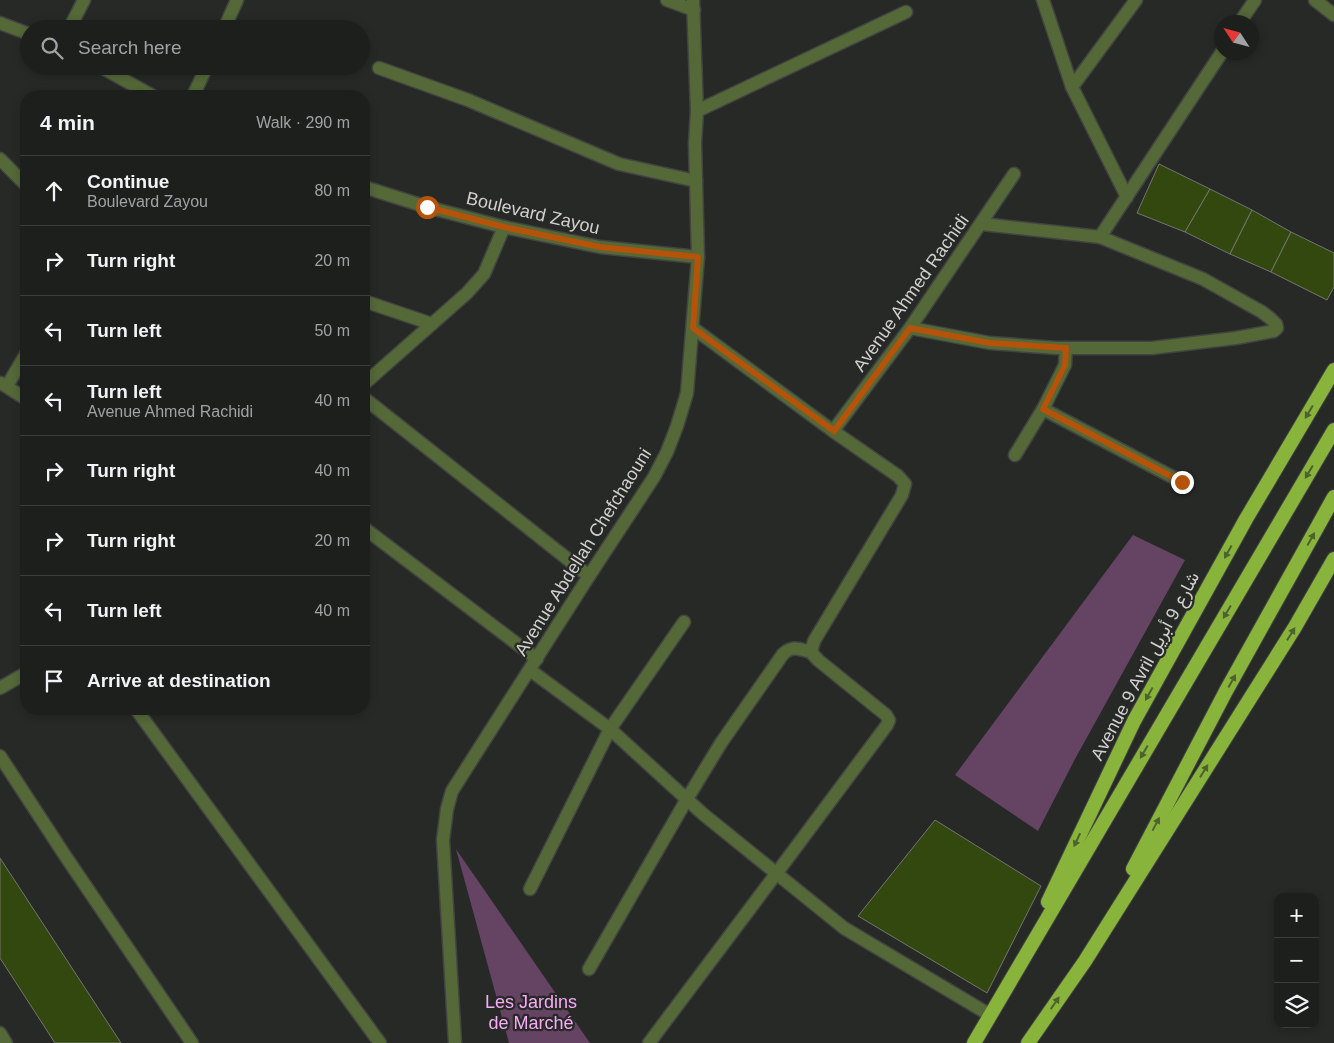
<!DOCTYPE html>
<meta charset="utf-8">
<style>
:root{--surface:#1d1f1c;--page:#2a2c29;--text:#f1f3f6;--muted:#a0a2a3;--line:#3b3d3b}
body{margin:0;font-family:Arial,Vazirmatn,sans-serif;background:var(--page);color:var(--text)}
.controls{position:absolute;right:15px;bottom:15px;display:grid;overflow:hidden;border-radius:10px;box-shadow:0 2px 8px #0003}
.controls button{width:45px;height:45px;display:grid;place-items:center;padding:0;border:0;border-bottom:1px solid var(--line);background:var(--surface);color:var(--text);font:25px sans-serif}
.compass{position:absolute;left:1214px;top:15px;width:45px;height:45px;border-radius:50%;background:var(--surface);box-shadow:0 2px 8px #0003;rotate:306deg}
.stop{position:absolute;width:15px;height:15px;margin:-11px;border:4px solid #b45309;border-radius:50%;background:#fff}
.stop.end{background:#b45309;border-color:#fff;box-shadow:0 1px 5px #0008}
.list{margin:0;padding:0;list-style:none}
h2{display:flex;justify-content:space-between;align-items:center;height:65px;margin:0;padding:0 20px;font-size:21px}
h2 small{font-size:16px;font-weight:400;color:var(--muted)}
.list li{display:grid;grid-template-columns:32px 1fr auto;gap:15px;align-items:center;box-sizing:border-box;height:70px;padding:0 20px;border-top:1px solid var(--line)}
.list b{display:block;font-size:19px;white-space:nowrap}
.list p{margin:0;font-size:16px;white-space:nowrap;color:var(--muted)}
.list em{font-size:16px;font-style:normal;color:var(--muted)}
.icon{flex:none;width:28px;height:28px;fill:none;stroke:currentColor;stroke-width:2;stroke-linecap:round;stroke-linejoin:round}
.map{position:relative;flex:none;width:1334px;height:1043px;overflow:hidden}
.search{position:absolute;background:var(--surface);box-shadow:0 2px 8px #0003;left:20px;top:20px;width:350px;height:55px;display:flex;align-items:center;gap:12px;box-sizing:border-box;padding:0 18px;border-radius:28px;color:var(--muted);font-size:19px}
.panel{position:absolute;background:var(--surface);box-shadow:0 2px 8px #0003;left:20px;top:90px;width:350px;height:625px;border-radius:20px}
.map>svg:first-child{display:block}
</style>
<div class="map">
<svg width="1334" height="1043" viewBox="0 0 1334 1043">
<rect width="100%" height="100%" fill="#272926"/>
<g fill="#644363">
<path d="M1133,535L1185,560L1075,759L1038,831L955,775Z"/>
<path d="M456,849L590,1043H509Z"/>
</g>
<g fill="#33480e" stroke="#737571">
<path d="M1159,164L1210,189L1185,232L1137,213Z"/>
<path d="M1210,189L1252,210L1230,254L1185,232Z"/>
<path d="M1252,210L1291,232L1271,272L1230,254Z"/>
<path d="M1291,232L1334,253V287L1327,300L1271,272Z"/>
<path d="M935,820L1041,886L987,993L858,916Z"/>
<path d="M0,858L121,1043H55L0,958Z"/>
</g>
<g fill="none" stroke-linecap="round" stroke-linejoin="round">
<defs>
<g id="service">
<path d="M504,227L600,247L698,257"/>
<path d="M1043,409L1182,482"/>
<path d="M1015,455L1043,409L1065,365L1066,348"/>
<path d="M0,688L26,673"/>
<path d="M136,709L380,1043"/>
<path d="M0,756L66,857L192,1043"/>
<path d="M530,889L610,729L684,622"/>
<path d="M589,969L687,799L721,743L783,654C793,645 799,649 811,652"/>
<path d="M0,1033L6,1043"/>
<path d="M649,1043L776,874"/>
</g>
<g id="minor">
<path d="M667,0L694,10"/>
<path d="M1043,0L1072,87"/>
<path d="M1240,22L1255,0"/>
<path d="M0,23L29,34"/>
<path d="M69,29L84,0"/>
<path d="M224,29L237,0"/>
<path d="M99,66L153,96"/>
<path d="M379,68L468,100L619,164L696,181"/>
<path d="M193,96L207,66"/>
<path d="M697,111L906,12"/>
<path d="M0,159L26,185"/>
<path d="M364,187L427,207L504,227L484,274L467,293L364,384"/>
<path d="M1127,197L1072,87L1136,0"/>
<path d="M1100,237L1222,52"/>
<path d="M364,301L432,324"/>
<path d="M693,328L833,431L898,476L905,484L902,495L814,641L811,652L818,660L886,715L889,720L887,725L776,874"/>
<path d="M910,328L990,343L1057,348H1152L1236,338L1274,331L1277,328L1276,324L1271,319L1262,312L1203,279L1100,237L982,224"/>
<path d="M1,383L26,399"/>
<path d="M7,386L26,354"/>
<path d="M364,398L589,576"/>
<path d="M833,431L910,328L1014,174"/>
<path d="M364,528L537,659"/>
<path d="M530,670L610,729L703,814L844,928L990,1015"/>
<path d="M455,1043L443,840L447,809L452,791L589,576L654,477L667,452L677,426L687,393L698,257L695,143L697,111L693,0"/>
</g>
<path id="tertiary" d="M1315,0L1334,15"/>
<g id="trunk">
<path d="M1133,869L1226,691L1334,497"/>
<path d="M1048,902L1134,721L1246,519L1334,370"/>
<path d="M974,1043L1334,430"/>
<path d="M1028,1043L1085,961L1295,627L1334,559"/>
</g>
</defs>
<use href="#service" stroke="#424441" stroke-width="15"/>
<use href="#minor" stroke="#424441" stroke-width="15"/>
<use href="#tertiary" stroke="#424441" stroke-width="15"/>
<use href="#trunk" stroke="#424441" stroke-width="16"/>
<use href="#service" stroke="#546838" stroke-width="12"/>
<use href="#minor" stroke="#546838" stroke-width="12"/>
<use href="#tertiary" stroke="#546838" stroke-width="12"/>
<use href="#trunk" stroke="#88b43c" stroke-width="14"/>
</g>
<defs><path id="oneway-solid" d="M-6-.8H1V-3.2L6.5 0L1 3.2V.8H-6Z" transform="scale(1.25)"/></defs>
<g fill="#4e612f">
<use href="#oneway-solid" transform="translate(1309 412) rotate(121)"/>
<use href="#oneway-solid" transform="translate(1309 472) rotate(121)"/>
<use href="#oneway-solid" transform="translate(1311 539) rotate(-61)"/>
<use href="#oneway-solid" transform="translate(1228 552) rotate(119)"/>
<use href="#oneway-solid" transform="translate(1227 612) rotate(121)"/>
<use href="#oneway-solid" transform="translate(1291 634) rotate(-58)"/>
<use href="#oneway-solid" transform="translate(1232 681) rotate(-61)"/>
<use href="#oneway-solid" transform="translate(1149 694) rotate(119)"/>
<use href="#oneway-solid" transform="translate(1144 752) rotate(120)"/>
<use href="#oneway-solid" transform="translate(1204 771) rotate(-58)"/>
<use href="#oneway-solid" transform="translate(1156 824) rotate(-62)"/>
<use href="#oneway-solid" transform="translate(1077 840) rotate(115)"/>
<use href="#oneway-solid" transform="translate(1055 1003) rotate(-55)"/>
</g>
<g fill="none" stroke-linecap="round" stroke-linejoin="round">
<path stroke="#b45309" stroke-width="6" d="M427,207L504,227L600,247L698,257L693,328L834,431L910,328L990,343L1066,348L1065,365L1043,409L1182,482"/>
</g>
<g text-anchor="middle" stroke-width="4.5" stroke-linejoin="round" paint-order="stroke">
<g font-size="18" fill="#d1d2d0" stroke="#272926">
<text transform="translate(533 213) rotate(13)" y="6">Boulevard Zayou</text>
<text transform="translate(911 293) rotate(-55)" y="6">Avenue Ahmed Rachidi</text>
<text transform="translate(583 552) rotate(-58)" y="6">Avenue Abdellah Chefchaouni</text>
<text transform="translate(1145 666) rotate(-62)" y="6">Avenue 9 Avril شارع 9 أبريل</text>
</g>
<g font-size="18" fill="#f9aaf8" stroke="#272926">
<text x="531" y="1008">Les Jardins<tspan x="531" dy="21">de Marché</tspan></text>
</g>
</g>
</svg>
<div class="controls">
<button>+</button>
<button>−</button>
<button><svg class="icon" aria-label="layers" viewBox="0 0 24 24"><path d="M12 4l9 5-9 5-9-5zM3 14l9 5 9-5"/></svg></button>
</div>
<svg class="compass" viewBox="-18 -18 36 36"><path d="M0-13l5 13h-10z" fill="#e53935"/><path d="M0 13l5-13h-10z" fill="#a0a2a3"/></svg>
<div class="stop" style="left:427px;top:207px"></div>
<div class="stop end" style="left:1182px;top:482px"></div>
<div class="search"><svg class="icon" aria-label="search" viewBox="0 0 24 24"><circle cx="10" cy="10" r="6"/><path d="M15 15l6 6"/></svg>Search here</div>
<section class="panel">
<h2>4 min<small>Walk · 290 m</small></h2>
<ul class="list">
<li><svg class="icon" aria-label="ahead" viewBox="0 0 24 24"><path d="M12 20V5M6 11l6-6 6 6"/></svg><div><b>Continue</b><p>Boulevard Zayou</p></div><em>80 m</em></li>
<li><svg class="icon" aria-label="right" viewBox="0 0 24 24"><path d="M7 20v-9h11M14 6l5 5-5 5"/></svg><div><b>Turn right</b></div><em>20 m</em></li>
<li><svg class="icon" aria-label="left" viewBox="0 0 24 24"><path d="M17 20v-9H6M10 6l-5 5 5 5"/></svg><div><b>Turn left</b></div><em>50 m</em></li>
<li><svg class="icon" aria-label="left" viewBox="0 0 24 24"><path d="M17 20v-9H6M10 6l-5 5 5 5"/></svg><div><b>Turn left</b><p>Avenue Ahmed Rachidi</p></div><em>40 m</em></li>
<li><svg class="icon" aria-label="right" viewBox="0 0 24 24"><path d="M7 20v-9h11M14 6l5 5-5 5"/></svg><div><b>Turn right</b></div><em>40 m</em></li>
<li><svg class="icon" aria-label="right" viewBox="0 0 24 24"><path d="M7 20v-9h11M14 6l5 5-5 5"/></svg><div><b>Turn right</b></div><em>20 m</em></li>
<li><svg class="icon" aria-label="left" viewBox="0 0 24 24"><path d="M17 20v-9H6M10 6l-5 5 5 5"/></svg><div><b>Turn left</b></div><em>40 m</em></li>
<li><svg class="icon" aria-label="arrive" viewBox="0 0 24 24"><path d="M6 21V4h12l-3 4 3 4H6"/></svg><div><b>Arrive at destination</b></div></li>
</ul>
</section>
</div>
